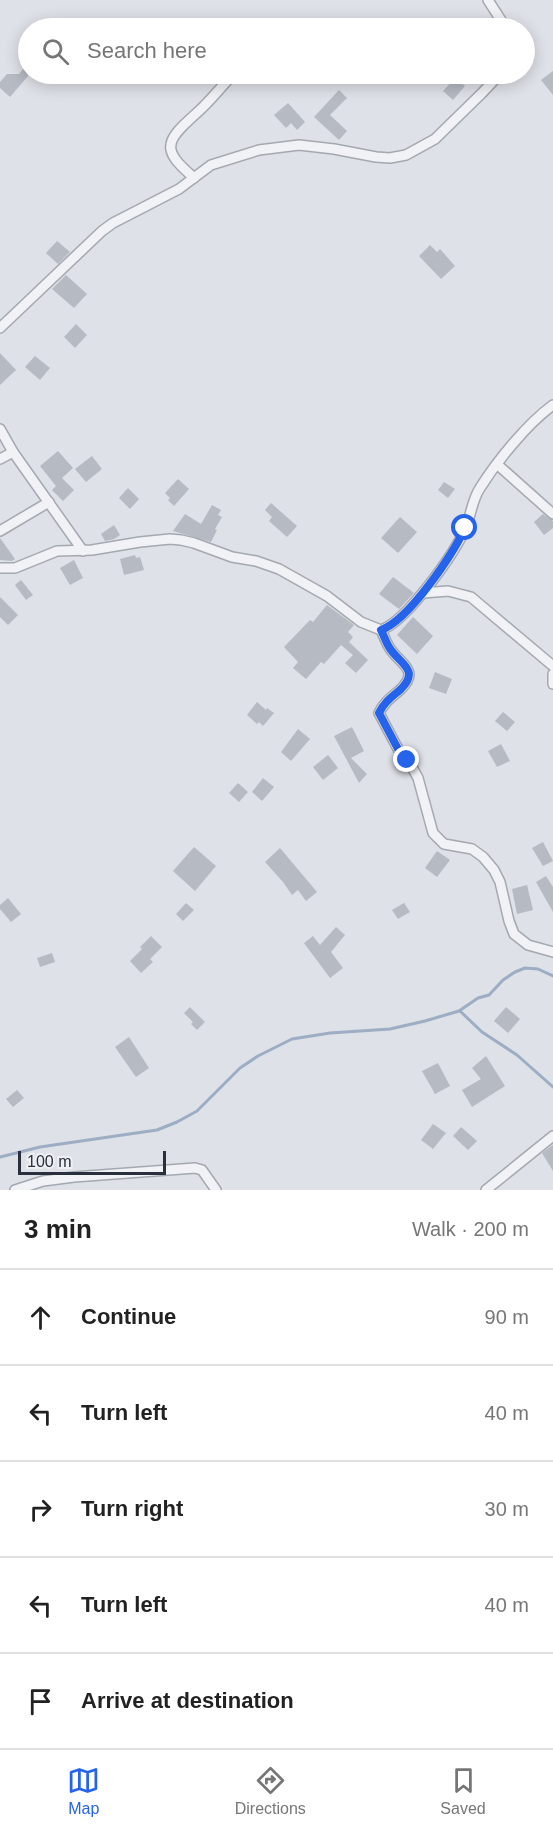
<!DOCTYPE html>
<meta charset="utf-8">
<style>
:root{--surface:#fff;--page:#f2f2f2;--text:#222;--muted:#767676;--line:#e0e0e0;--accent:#2563eb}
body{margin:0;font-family:Helvetica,sans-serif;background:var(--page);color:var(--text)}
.scale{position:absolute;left:18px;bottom:15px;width:148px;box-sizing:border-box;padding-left:6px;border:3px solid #292f3c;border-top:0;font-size:16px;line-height:21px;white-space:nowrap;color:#292f3c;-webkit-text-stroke:4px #eef0f4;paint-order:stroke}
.stop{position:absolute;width:18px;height:18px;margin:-14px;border:4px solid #2563eb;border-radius:50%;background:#fff}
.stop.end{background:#2563eb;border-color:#fff;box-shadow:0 2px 6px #0008}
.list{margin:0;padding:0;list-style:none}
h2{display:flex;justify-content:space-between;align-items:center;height:78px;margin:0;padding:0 24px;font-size:26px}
h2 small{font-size:20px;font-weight:400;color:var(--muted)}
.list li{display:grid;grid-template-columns:39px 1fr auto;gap:18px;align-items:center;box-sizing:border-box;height:96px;padding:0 24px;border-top:2px solid var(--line)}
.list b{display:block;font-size:22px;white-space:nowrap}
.list em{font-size:20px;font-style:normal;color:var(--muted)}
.icon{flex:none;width:33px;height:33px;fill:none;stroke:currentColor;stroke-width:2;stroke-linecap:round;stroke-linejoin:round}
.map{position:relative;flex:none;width:553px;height:1190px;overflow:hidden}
.search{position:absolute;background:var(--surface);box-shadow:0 3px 15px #0003;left:18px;right:18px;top:18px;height:66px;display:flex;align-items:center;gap:15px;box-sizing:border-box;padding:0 21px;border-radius:33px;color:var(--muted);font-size:22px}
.sheet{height:558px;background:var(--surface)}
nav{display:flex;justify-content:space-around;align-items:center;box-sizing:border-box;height:84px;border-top:2px solid var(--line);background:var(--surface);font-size:16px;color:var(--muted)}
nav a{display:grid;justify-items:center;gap:3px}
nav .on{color:var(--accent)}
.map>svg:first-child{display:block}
</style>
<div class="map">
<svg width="553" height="1190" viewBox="0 0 553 1190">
<rect width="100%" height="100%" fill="#dee1e7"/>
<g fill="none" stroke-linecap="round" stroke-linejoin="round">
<g stroke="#9cadc4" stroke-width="3">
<path d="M460,1011L482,1032L517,1055L553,1087"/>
<path d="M0,1157L40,1147L157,1130L177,1122L197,1111L240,1068L258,1056L292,1039L330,1033L390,1029L425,1021L459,1011L478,998L489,995L503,980L515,972L525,968L538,969L553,976"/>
</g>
</g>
<g fill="#b6bac3">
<path d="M28,62V76L10,97L0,88V82L7,74H19Z"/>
<path d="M553,71V95L541,80Z"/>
<path d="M455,78L465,86L453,100L443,91Z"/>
<path d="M339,90L347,98L330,115L347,131L339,140L314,117Z"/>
<path d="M288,103L305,122L297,130L291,123L286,128L274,115Z"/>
<path d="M57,241L70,252L58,264L46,253Z"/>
<path d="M430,245L437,252L440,249L455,266L441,279L419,256Z"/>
<path d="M66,275L87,294L74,308L52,289Z"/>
<path d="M76,324L87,335L75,348L64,337Z"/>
<path d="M0,353L16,370L0,385Z"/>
<path d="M35,356L50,368L40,380L25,367Z"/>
<path d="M58,451L73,468L62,478L74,490L63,501L52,490L56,486L40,466Z"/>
<path d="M92,456L102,469L86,482L75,469Z"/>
<path d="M178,479L189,489L174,506L168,500L170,498L165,493Z"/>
<path d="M444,482L455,489L448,498L438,490Z"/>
<path d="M128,488L139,499L130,509L119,498Z"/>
<path d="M271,503L297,526L287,537L269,521L272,517L265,510Z"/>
<path d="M212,505L221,510L218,515L222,517L215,529L217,530L211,542L173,531L185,514L201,524Z"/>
<path d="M543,514L553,521V528L544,535L534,522Z"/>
<path d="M400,517L417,532L398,553L381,538Z"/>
<path d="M114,525L120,535L114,539L105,541L101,534Z"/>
<path d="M0,538L15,559L12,561L0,560Z"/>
<path d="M135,555L136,558L140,557L144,570L124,575L120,559Z"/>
<path d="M74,560L83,578L70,585L60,568Z"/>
<path d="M393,577L414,593L399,609L379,594Z"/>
<path d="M21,580L33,595L26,600L15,585Z"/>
<path d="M0,597L18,615L8,625L0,617Z"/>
<path d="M327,605L354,625L348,632L353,637L349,642L368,660L356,673L345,663L353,655L341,645L324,664L321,662L306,679L293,668L298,662L284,647L310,620L313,622Z"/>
<path d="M413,617L433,636L417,654L397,635Z"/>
<path d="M435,672L452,679L446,694L429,688Z"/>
<path d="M257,702L266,710L267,708L274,713L263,726L259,722L257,724L247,715Z"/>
<path d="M503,712L515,722L507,731L495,721Z"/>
<path d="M352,727L364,751L351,758L367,774L359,783L334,736Z"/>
<path d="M298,729L310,739L291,761L281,752Z"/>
<path d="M501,744L510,761L497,767L488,751Z"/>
<path d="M328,755L338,768L323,780L313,767Z"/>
<path d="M263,778L274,787L262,801L252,792Z"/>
<path d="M238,783L248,792L239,802L229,793Z"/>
<path d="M543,842L553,861L543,866L532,848Z"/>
<path d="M194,847L216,866L195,891L173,871Z"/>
<path d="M280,848L317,892L306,901L298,890L292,895L283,882L265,862Z"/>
<path d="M437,851L450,860L437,877L425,868Z"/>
<path d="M546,876L553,887V912L536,882Z"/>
<path d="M527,885L533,910L517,914L512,889Z"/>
<path d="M8,898L21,914L11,922L0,909V905Z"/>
<path d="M186,903L194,910L183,921L176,914Z"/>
<path d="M404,903L410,912L398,919L392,910Z"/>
<path d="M336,927L345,935L331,952L343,968L330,978L304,943L313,936L320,945Z"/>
<path d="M151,936L162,947L150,959L153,962L141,973L130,961L142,949L140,947Z"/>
<path d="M52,953L55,962L40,967L37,958Z"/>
<path d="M190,1007L205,1022L197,1030L191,1024L193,1022L184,1013Z"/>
<path d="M506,1007L520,1019L508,1033L494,1021Z"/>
<path d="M129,1037L149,1068L136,1077L115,1047Z"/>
<path d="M486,1056L505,1086L472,1107L462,1090L481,1079L472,1068Z"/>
<path d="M438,1063L450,1086L435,1094L422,1071Z"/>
<path d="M17,1090L24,1098L13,1107L6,1099Z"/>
<path d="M433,1124L446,1133L433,1149L421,1140Z"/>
<path d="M461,1127L477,1141L468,1150L453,1136Z"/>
<path d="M553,1145V1171L542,1153Z"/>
</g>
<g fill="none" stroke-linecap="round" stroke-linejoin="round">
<defs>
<g id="minor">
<path d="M488,0L506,28"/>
<path d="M194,178C186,170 168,157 171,144C173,131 196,115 205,105C215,95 224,84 233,74"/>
<path d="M0,328L102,231L113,223L179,189L211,165L259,150L299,145L334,149L376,157L390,158L406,155L435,139L482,93L500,74"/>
<path d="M0,429L13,452L83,551"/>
<path d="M0,459L13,452"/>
<path d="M498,465L553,514"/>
<path d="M0,531L49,502"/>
<path d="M0,568H15L57,551L92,550L140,542L170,539L181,540L194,543L232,557L256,561L279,569L327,596L361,622L381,630C407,621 455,553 466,527C471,515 472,500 480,488C497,461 527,424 553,405"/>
<path d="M423,593L448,591L471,597L553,666"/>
<path d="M381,630C384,636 386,642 389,647C398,663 421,669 401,689C392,697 384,702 379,713L398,749L413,769L418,778L433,833L444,844L472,849L483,857L494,870L500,882L509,921L514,934L528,945L553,952"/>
<path d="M553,674V684"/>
<path d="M15,1190L43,1181L74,1177L195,1168L202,1170L216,1190"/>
<path d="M486,1190L553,1136"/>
</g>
</defs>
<use href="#minor" stroke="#a4a8b0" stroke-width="12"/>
<use href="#minor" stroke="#f1f2f5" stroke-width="9"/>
</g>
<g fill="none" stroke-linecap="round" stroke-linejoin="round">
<path stroke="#2563eb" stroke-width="8" d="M407,760L398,749L379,713C384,702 392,697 401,689C421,669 398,663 389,647C386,642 384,636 381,630C409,620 453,554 465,528"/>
</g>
</svg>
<div class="scale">100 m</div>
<div class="stop" style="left:465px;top:528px"></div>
<div class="stop end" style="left:407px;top:760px"></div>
<div class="search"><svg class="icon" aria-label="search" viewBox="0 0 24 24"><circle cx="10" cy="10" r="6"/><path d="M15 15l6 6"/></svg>Search here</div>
</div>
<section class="sheet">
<h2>3 min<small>Walk · 200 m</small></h2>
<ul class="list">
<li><svg class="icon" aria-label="ahead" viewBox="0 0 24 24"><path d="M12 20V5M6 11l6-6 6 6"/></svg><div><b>Continue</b></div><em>90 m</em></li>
<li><svg class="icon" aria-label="left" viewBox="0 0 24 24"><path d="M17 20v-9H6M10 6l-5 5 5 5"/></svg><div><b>Turn left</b></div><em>40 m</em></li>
<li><svg class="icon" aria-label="right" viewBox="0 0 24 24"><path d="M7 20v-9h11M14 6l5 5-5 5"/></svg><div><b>Turn right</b></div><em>30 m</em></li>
<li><svg class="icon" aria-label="left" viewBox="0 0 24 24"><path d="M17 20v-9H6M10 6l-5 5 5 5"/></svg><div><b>Turn left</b></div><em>40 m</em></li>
<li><svg class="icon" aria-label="arrive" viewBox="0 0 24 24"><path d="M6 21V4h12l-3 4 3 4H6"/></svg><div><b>Arrive at destination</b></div></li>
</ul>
</section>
<nav>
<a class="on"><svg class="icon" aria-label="map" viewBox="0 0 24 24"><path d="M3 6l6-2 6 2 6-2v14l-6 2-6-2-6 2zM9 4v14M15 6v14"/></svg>Map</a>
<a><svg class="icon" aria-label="directions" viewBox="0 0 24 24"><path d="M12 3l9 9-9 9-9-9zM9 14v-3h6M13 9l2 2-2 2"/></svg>Directions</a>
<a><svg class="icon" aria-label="saved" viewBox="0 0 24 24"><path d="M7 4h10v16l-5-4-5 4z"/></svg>Saved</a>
</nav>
